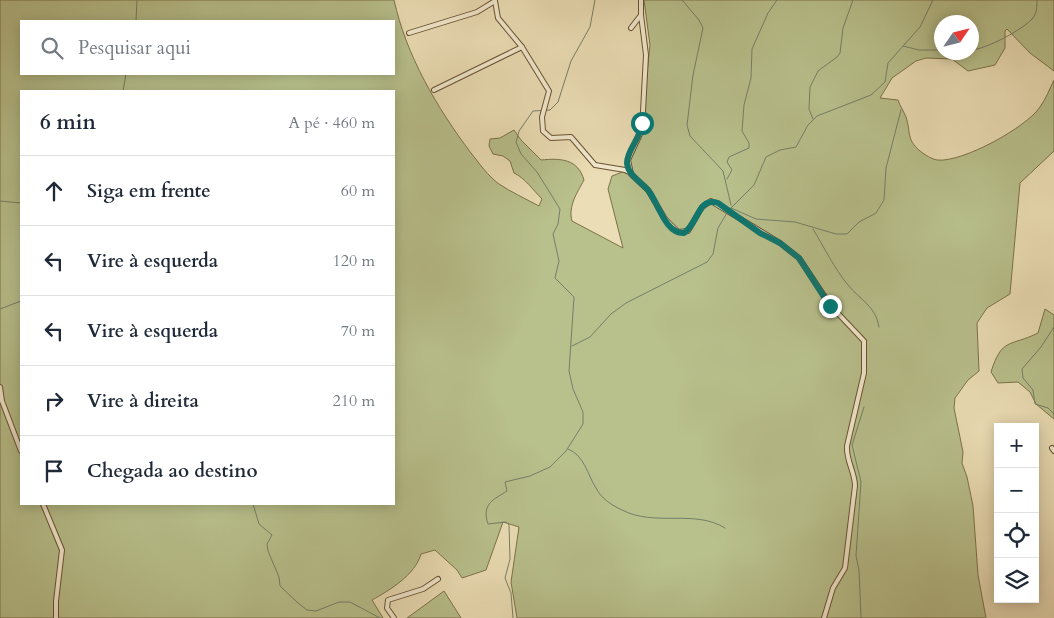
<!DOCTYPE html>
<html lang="pt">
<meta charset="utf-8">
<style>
:root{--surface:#fff;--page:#f2f2f3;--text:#1f2937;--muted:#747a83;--line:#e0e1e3}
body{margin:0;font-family:Cardo,serif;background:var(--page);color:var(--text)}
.controls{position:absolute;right:15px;bottom:15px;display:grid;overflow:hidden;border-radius:0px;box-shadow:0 2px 12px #0003}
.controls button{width:45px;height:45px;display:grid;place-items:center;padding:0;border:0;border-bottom:1px solid var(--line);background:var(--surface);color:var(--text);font:25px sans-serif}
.compass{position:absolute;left:934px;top:15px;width:45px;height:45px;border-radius:50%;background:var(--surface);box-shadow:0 2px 12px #0003;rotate:55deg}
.stop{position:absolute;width:15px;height:15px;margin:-11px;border:4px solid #0f766e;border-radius:50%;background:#fff}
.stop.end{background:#0f766e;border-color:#fff;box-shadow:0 1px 5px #0008}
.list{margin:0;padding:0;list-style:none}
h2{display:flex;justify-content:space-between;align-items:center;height:65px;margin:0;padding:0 20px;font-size:21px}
h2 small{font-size:16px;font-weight:400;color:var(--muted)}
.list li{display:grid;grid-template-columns:32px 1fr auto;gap:15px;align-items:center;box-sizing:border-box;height:70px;padding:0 20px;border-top:1px solid var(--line)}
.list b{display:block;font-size:19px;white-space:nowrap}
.list em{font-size:16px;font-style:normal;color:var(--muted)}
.icon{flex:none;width:28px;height:28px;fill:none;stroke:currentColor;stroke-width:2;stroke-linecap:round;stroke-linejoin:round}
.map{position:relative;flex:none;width:1054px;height:618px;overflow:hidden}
.search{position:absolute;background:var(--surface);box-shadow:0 2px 12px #0003;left:20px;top:20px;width:375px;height:55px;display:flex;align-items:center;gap:12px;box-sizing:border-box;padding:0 18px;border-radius:0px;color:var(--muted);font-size:19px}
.panel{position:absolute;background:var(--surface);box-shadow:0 2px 12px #0003;left:20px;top:90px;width:375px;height:415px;border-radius:0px}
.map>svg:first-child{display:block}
</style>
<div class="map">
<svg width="1054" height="618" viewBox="0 0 1054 618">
<rect width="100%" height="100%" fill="#ebddb5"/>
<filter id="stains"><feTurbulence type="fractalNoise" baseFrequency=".004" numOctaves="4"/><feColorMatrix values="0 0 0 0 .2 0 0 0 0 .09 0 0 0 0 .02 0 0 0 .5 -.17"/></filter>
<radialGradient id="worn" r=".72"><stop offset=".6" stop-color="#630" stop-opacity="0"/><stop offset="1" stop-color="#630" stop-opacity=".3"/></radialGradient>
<g fill="#b8c08c" stroke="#7c7248" fill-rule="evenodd">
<path d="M0,0H394C406,55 437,108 471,153C479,163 488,176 499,184C511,192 526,199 539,206L542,199C533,190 525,178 514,173L510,161L503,156L493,154L489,146L490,139L500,138L514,130L521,140L541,160C561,158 578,159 584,180C577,193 568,206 572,221L623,248L608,189L612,176L625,171L640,139L650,45L644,0H1054V71L1030,53L1007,29L1005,31V48L995,65L968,71L952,59L926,58L916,61L892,78L880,98L898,100C900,106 904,112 906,117C911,132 906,139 920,151C925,155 932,159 937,160C962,163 1027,127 1040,107C1046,99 1050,88 1054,80V151L1020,183L1010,294L987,308L977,323L979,371L968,380L955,398L954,408L963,452L962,463L967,477L973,506L978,575L986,618H517L511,582L519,527L503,522L486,570L462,578L457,570L435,550L421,554C415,575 390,590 372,600L383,618H0ZM21,21H394V74H21ZM942,22H972V52H942ZM21,91H394V504H21Z"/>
<path d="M1045,309L1054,315V419L1036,404L1030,392L1018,382L998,383L991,372C1002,337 1010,347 1038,333Z"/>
<path d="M444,591L461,618H407Z"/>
</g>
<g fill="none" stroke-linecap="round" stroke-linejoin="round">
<g stroke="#747f69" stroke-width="1">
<path d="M682,0L699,20L703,28L693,75L687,125L690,136L723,171L731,205"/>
<path d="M136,21L137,0"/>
<path d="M903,46L919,50H942"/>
<path d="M972,50C986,49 1022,30 1032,19C1037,14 1037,6 1037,0"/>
<path d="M123,91L126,74"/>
<path d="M813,119L809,109L810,87L818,71L837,57L840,53L843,28L853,0"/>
<path d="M727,179L732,170L727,162L729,157L749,148V143L742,131L744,105L751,78L752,49L768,13L777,0"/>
<path d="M0,201L21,203"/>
<path d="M731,208L756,219L795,222L836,234H847L859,222L876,213L884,200L886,168L901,110"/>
<path d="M730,209L754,185L766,157L780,150L796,147L808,125L817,116L871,95L885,82L888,63L920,27L933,0"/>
<path d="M813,229C824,247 834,268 848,285C860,300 876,306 879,327"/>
<path d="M0,309L21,301"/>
<path d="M1054,327L1041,347L1022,369L1023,378L1033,390L1035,404L1048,408L1054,414"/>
<path d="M572,346L590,337L611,314L626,303L707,262L713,254L718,228L727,213"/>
<path d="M568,449C585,456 587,474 596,488C601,498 611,505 622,510C655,527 695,509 725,528"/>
<path d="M253,504L259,524L272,535L267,544L268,551L279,577L280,586L298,603L307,610L316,611L339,602H350L380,618"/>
<path d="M513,618L511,593L505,578L510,559L509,525L506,522L488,524C481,503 495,499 507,491L505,482L530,476L550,467L566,451L583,424V412L573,389L569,371L574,297L555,278L559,261L553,234L558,224L560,209L537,172L521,154L516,142L519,131L533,111L550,110L558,102L571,61L590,27L595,0"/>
<path d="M861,618L859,570L856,556L861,482L852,445L864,407"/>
</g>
<defs>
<g id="street">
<path d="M641,0V15"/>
<path d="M495,1L498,18L522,47L549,91L542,117L543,131L551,138L571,137L595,165L625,170L631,173"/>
<path d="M631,28L641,15L646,55L642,130L628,160L631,174L648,190L665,219L678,232L688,231L702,207L711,201L780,243L799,258L831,306L864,341V373L847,446C846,461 855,472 855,486L845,568L833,588L824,618"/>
<path d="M409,33L477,12L495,1"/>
<path d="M434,90L522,47"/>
<path d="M0,387L2,401L21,451"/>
<path d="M1052,448L1054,451"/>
<path d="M43,504L62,550L56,601V618"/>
<path d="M394,618L387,608L388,600L423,589L438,579"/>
</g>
</defs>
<use href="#street" stroke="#6a5231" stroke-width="6"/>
<use href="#street" stroke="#f2e9cf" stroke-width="4"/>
</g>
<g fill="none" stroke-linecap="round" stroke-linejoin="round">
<path stroke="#0f766e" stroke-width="6" d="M642,123C641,138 627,150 627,163C628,175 641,182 648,190C658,202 665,234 684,233C698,224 698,196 718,203L760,233L780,243L799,258L830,306"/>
</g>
<rect width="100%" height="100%" filter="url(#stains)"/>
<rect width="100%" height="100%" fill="url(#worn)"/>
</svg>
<div class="controls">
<button>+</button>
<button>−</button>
<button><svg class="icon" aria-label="locate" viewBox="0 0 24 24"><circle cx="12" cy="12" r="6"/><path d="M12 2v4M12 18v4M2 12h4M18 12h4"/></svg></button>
<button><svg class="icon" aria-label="layers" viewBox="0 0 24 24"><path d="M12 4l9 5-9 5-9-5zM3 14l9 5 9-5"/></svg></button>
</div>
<svg class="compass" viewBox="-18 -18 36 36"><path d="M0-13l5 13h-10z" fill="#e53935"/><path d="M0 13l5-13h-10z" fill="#747a83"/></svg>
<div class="stop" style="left:642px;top:123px"></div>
<div class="stop end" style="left:830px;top:306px"></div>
<div class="search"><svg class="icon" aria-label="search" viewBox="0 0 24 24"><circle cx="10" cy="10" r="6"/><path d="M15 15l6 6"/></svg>Pesquisar aqui</div>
<section class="panel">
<h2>6 min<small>A pé · 460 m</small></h2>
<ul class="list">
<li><svg class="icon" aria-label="ahead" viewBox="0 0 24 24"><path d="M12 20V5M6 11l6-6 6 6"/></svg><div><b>Siga em frente</b></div><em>60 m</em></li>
<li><svg class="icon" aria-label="left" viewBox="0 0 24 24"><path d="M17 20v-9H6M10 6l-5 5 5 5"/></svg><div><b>Vire à esquerda</b></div><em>120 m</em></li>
<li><svg class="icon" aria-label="left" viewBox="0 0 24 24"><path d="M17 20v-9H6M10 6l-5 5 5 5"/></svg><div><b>Vire à esquerda</b></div><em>70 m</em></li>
<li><svg class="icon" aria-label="right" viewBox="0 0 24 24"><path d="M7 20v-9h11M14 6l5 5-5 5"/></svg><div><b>Vire à direita</b></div><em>210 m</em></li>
<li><svg class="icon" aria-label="arrive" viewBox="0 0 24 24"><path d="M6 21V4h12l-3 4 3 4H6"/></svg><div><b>Chegada ao destino</b></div></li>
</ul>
</section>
</div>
